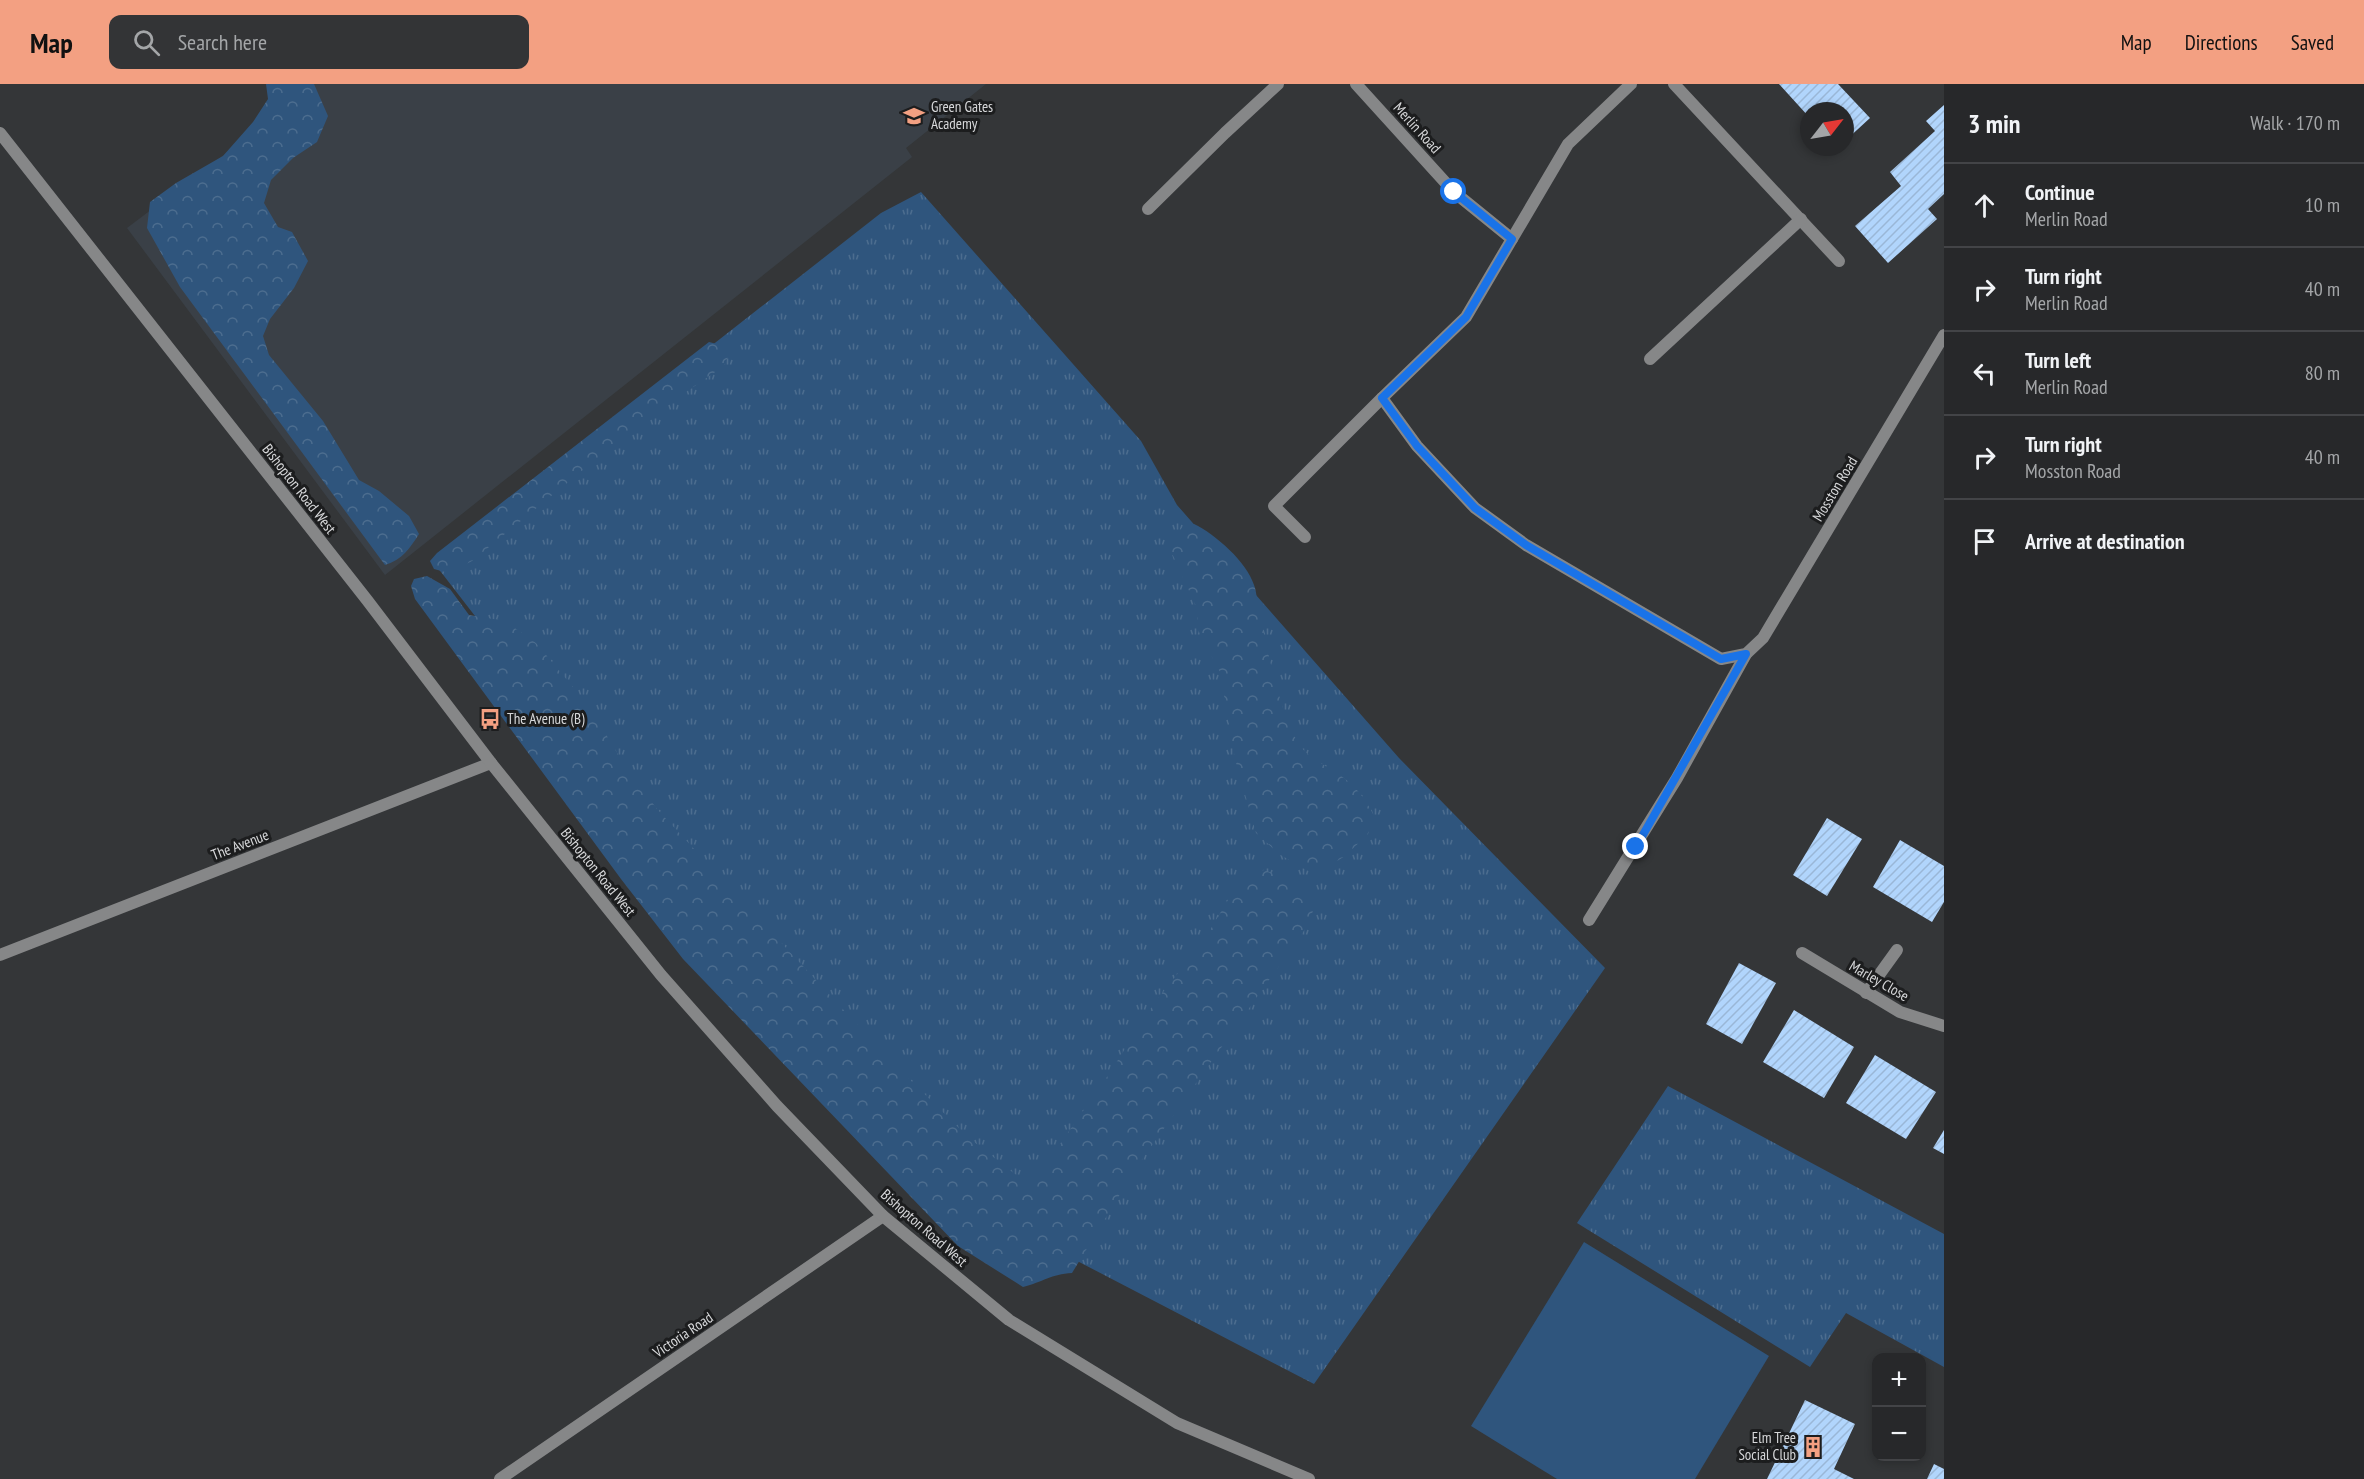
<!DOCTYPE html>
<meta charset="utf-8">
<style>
:root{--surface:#27282a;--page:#333436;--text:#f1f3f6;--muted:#a4a6a8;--line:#434447;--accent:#f3a082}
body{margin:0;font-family:"PT Sans Narrow",sans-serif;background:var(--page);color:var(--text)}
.controls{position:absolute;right:18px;bottom:18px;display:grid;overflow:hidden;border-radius:12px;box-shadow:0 3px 9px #0003}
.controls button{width:54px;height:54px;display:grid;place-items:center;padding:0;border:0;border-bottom:2px solid var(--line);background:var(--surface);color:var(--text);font:30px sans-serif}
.compass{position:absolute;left:1800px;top:18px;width:54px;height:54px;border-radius:50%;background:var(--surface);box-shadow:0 3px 9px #0003;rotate:59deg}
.stop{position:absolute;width:18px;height:18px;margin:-14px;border:4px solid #1a73e8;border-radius:50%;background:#fff}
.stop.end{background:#1a73e8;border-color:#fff;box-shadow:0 2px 6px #0008}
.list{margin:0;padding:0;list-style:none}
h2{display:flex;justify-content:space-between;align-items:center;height:78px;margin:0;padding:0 24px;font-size:26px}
h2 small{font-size:20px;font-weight:400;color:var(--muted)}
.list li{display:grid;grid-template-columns:39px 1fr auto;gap:18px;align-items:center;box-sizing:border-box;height:84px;padding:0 24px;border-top:2px solid var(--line)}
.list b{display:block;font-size:22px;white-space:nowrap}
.list p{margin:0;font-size:20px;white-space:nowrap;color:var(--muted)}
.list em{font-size:20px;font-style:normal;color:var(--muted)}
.icon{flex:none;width:33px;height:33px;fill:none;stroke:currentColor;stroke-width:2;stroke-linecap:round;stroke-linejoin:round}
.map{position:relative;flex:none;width:1944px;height:1395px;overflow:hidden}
header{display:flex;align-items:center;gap:36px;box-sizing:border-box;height:84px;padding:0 30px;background:var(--accent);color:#111}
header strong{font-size:28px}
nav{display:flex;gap:33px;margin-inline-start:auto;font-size:21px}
.search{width:420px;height:54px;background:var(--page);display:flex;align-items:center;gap:15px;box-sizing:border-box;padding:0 21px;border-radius:12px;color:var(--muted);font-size:22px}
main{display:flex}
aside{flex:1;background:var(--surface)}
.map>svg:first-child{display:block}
</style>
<header>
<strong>Map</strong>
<div class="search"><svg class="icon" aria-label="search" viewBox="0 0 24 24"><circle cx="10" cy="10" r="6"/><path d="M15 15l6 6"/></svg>Search here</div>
<nav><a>Map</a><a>Directions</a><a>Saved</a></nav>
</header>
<main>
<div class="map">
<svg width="1944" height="1395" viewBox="0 0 1944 1395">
<defs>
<pattern id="grass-tufts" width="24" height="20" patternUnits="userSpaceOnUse" patternTransform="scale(1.5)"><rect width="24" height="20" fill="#2f557d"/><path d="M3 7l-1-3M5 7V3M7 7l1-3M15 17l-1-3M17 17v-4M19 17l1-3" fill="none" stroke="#4c6d8f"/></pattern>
<pattern id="forest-crowns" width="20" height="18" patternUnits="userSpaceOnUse" patternTransform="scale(1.5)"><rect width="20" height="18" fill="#2f557d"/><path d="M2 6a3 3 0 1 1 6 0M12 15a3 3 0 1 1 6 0" fill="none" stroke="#4c6d8f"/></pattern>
<pattern id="building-hatch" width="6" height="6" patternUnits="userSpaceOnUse" patternTransform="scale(1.5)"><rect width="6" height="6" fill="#b1d5fc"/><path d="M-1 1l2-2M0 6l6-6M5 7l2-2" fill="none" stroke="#9ab7d7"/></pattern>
</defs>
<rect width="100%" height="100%" fill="#343638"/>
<path fill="#3a4047" d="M283,0H986L906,64L912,73L385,491L127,144L295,17Z"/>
<g fill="url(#grass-tufts)">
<path d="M921,108L1141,357L1177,421L1399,674L1605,884L1314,1300L1006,1140L751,889L434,479L881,129Z"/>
<path d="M1668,1002L1944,1150V1283L1846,1229L1810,1283L1577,1139Z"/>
</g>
<g fill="url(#forest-crowns)">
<path d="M266,0H314L328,32L317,58L293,74L271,96L264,119L278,143L292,148L308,177L294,204L270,235L263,252L269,271L323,337L359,396L379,407L409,432L419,450C410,464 402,476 385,481L180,203L147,144L150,118L176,99L223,72L253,38L268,15Z"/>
<path d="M709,258L721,261L729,270L724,282L639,340L472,477L449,489L434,485L430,477L437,469Z"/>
<path d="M1194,440C1215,450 1247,478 1254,501C1257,509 1257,519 1259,528C1267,563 1280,631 1299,660C1307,673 1323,680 1335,688C1353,699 1365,713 1374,732L1368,750L1345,772L1315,791L1279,770L1256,749L1235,675L1220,588L1199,548L1196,522L1170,465L1175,453L1184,441Z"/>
<path d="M427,492L450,505L469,531L505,537L536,559L588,621L627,685L657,725L891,977L969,1054L1020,1094L1041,1087L1109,990L1153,921L1204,856L1234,806L1263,786L1285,793L1305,804L1315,821L1308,841L1136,1084L1072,1189C1051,1190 1043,1198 1023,1203L958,1162L683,875L621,795L415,515L411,502L414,495Z"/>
</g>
<path fill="#2f557d" d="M1584,1158L1769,1272L1695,1395H1557L1471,1342Z"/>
<g fill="url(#building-hatch)">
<path d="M1779,0H1838L1870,34L1845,57V27H1809V33Z"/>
<path d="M1944,21V110L1928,125L1937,135L1888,179L1855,142L1901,102L1890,88L1935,47L1926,37Z"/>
<path d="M1827,734L1862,755L1827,812L1793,791Z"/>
<path d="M1900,756L1944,782V818L1932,838L1873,803Z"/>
<path d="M1739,879L1776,899L1742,960L1706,940Z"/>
<path d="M1794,926L1854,963L1824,1014L1763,978Z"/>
<path d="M1875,971L1936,1008L1906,1055L1846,1019Z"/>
<path d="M1944,1046V1070L1933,1064Z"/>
<path d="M1805,1316L1855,1340L1834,1385L1854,1395H1767Z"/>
<path d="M1934,1380L1944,1385V1395H1927Z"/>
</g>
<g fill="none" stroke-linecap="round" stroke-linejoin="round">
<g stroke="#868788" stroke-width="12">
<path d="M1356,0L1454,108L1512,155"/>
<path d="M1631,0L1568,60L1466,233L1382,314L1417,362L1475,424L1526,461L1721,575L1746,570L1763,554L1944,251"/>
<path d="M1674,0L1839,177"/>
<path d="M1148,125L1225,49L1278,0"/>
<path d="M1650,275L1801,135"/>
<path d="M1305,453L1274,422L1382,314"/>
<path d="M1589,836L1677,694L1746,570"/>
<path d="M1802,869L1900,928L1944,942"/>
<path d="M0,871L491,679"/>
<path d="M1866,909L1897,866"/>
<path d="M500,1395L883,1132"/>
</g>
<path stroke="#868788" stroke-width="12" d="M0,49L367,516L491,679L661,891L777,1022L883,1132L1009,1236L1177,1339L1309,1395"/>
</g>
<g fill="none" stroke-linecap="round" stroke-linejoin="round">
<path stroke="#1a73e8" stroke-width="8" d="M1454,108L1512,155L1466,233L1382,314L1417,362L1475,424L1526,461L1721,575L1746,570L1636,763"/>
</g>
<defs>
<symbol id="school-bare" viewBox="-9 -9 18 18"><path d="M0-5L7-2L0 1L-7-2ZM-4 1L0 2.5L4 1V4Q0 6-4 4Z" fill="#f3a082" stroke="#1c1d1e" stroke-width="2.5" paint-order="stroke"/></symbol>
<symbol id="bus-bare" viewBox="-9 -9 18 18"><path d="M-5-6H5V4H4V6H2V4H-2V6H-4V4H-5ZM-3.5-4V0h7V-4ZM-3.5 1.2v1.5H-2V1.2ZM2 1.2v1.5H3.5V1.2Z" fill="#f3a082" stroke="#1c1d1e" stroke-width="2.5" paint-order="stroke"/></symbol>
<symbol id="building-bare" viewBox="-9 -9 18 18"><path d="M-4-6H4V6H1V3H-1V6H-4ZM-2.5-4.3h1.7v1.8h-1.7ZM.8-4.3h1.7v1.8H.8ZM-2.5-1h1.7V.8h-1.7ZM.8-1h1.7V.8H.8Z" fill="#f3a082" stroke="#1c1d1e" stroke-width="2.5" paint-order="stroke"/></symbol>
</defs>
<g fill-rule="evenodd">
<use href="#school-bare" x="899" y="17" width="30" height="30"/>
<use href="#bus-bare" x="475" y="620" width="30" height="30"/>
<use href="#building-bare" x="1798" y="1348" width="30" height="30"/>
</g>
<g text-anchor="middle" stroke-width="6" stroke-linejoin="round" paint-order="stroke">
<g font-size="15" fill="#d7d8da" stroke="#1c1d1e" text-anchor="start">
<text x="931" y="28">Green Gates<tspan x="931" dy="17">Academy</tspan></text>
<text x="507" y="640">The Avenue (B)</text>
<text x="1796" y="1359" text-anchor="end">Elm Tree<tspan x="1796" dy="17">Social Club</tspan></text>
</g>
<g font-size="15" fill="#d7d8da" stroke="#1c1d1e">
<text transform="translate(1417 44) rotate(48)" y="5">Merlin Road</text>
<text transform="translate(299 405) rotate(52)" y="5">Bishopton Road West</text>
<text transform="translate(1835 405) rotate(-59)" y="5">Mosston Road</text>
<text transform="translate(240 761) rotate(-21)" y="5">The Avenue</text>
<text transform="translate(598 788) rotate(51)" y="5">Bishopton Road West</text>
<text transform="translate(1879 897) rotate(30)" y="5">Marley Close</text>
<text transform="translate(924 1144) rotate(41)" y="5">Bishopton Road West</text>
<text transform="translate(683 1251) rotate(-34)" y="5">Victoria Road</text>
</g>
</g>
</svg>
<div class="controls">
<button>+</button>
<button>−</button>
</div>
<svg class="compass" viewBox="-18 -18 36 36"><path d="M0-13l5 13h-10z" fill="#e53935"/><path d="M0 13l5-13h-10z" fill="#a4a6a8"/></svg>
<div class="stop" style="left:1454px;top:108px"></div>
<div class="stop end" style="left:1636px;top:763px"></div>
</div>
<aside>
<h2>3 min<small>Walk · 170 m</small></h2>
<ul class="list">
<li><svg class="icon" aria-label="ahead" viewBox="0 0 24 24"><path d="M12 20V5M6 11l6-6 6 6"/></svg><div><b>Continue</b><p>Merlin Road</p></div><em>10 m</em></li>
<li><svg class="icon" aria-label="right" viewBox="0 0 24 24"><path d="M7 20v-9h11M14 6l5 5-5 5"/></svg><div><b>Turn right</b><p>Merlin Road</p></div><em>40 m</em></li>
<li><svg class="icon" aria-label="left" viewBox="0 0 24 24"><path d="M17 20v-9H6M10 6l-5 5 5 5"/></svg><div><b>Turn left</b><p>Merlin Road</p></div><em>80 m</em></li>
<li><svg class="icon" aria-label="right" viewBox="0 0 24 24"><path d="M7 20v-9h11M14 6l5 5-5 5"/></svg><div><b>Turn right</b><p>Mosston Road</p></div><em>40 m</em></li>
<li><svg class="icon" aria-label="arrive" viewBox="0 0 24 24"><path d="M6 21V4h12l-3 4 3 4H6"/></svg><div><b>Arrive at destination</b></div></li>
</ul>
</aside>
</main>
